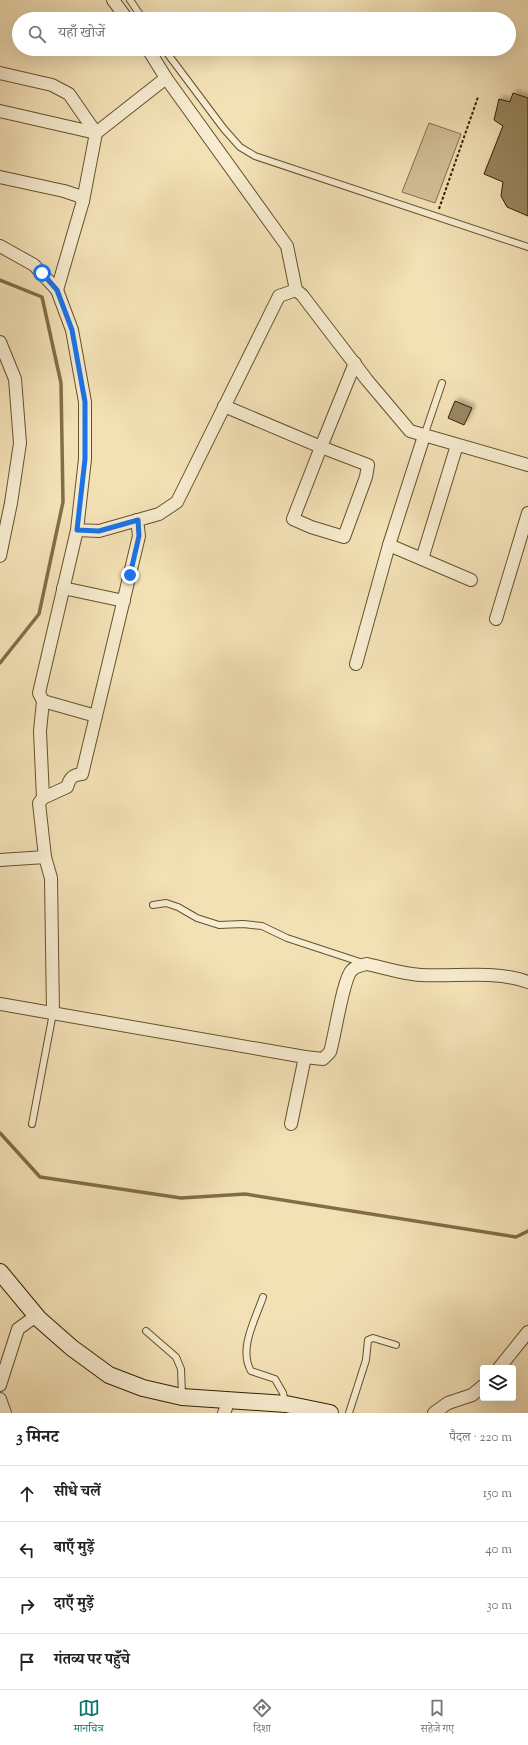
<!DOCTYPE html>
<html lang="hi">
<meta charset="utf-8">
<style>
:root{--surface:#fff;--page:#f2f2f2;--text:#222;--muted:#767676;--line:#e0e0e0;--accent:#0f766e}
body{margin:0;font-family:"Sorts Mill Goudy","Noto Serif Devanagari",serif;background:var(--page);color:var(--text)}
.controls{position:absolute;right:12px;bottom:12px;display:grid;overflow:hidden;border-radius:4px;box-shadow:0 4px 16px #0002}
.controls button{width:36px;height:36px;display:grid;place-items:center;padding:0;border:0;border-bottom:1px solid var(--line);background:var(--surface);color:var(--text);font:20px sans-serif}
.stop{position:absolute;width:12px;height:12px;margin:-9px;border:3px solid #1a73e8;border-radius:50%;background:#fff}
.stop.end{background:#1a73e8;border-color:#fff;box-shadow:0 1px 4px #0008}
.list{margin:0;padding:0;list-style:none}
h2{display:flex;justify-content:space-between;align-items:center;height:52px;margin:0;padding:0 16px;font-size:17px}
h2 small{font-size:13px;font-weight:400;color:var(--muted)}
.list li{display:grid;grid-template-columns:26px 1fr auto;gap:12px;align-items:center;box-sizing:border-box;height:56px;padding:0 16px;border-top:1px solid var(--line)}
.list b{display:block;font-size:15px;white-space:nowrap}
.list em{font-size:13px;font-style:normal;color:var(--muted)}
.icon{flex:none;width:22px;height:22px;fill:none;stroke:currentColor;stroke-width:2;stroke-linecap:round;stroke-linejoin:round}
.map{position:relative;flex:none;width:528px;height:1413px;overflow:hidden}
.search{position:absolute;background:var(--surface);box-shadow:0 4px 16px #0002;left:12px;right:12px;top:12px;height:44px;display:flex;align-items:center;gap:10px;box-sizing:border-box;padding:0 14px;border-radius:22px;color:var(--muted);font-size:15px}
.sheet{height:276px;background:var(--surface)}
nav{display:flex;justify-content:space-around;align-items:center;box-sizing:border-box;height:56px;border-top:1px solid var(--line);background:var(--surface);font-size:11px;color:var(--muted)}
nav a{display:grid;justify-items:center;gap:2px}
nav .on{color:var(--accent)}
.map>svg:first-child{display:block}
</style>
<div class="map">
<svg width="528" height="1413" viewBox="0 0 528 1413">
<defs>
<filter id="shadow"><feDropShadow dx="3.5" dy="-3.5" stdDeviation="2" flood-color="#0004"/></filter>
</defs>
<rect width="100%" height="100%" fill="#f3e1b6"/>
<filter id="stains"><feTurbulence type="fractalNoise" baseFrequency=".005" numOctaves="4"/><feColorMatrix values="0 0 0 0 .2 0 0 0 0 .09 0 0 0 0 .02 0 0 0 .5 -.17"/></filter>
<radialGradient id="worn" r=".72"><stop offset=".6" stop-color="#630" stop-opacity="0"/><stop offset="1" stop-color="#630" stop-opacity=".3"/></radialGradient>
<path fill="#d3c097" stroke="#84704c" d="M429,123L461,134L435,203L402,192Z"/>
<g fill="none" stroke-linecap="round" stroke-linejoin="round">
<g stroke="#816d48" stroke-width="3.5">
<path d="M0,280L42,297L61,383L63,502L39,614L0,663"/>
<path d="M0,1133L40,1177L181,1198L245,1194L516,1237L528,1231"/>
</g>
</g>
<g fill="#98855f" stroke="#362101" filter="url(#shadow)">
<path d="M513,93L528,98V216L507,207L501,196L503,182L484,174L503,126L494,120L499,99L510,102Z"/>
<path d="M455,401L472,408L464,425L448,418Z"/>
</g>
<g fill="none" stroke-linecap="round" stroke-linejoin="round">
<defs>
<g id="lane">
<path d="M130,0L143,19"/>
<path d="M164,49L224,129L240,147L255,156L528,247"/>
<path d="M424,436L442,383"/>
<path d="M153,905L166,903L178,907L197,918L219,925L243,924L262,926L287,938L363,963"/>
<path d="M32,1124L53,1013"/>
<path d="M263,1297C256,1318 238,1349 251,1371L275,1379L283,1393L285,1403"/>
<path d="M146,1331L176,1357L181,1369L182,1395"/>
<path d="M349,1413L366,1360L368,1340L373,1338L396,1345"/>
</g>
<g id="street">
<path d="M113,0L127,19"/>
<path d="M148,49L166,78L287,246L296,290"/>
<path d="M0,73L52,85L69,94L96,133L83,201"/>
<path d="M0,111L96,133L166,78"/>
<path d="M0,177L64,191L79,196L83,201L57,290"/>
<path d="M0,246L34,265L57,290L72,330L85,402V459L77,530L99,531L159,514L177,502L279,296L296,290L302,295L367,380L410,431L528,465"/>
<path d="M0,342L15,379L20,443L11,503L0,556"/>
<path d="M224,406L321,447L355,363"/>
<path d="M321,447L368,465L366,477L344,537L311,527L293,519Z"/>
<path d="M77,530L39,693L43,701L96,716"/>
<path d="M389,545L471,580"/>
<path d="M422,559L457,445"/>
<path d="M63,588L124,601"/>
<path d="M496,619L528,513"/>
<path d="M356,664L389,545L424,436"/>
<path d="M43,701L40,731L43,798"/>
<path d="M45,857L39,803L43,798L67,787C70,778 72,775 82,774L83,770L139,536L137,520"/>
<path d="M0,860L45,857L51,878L53,1013"/>
<path d="M0,1004L305,1057L323,1059L330,1052C335,1036 343,978 352,970C356,966 362,965 367,964C385,968 403,974 421,975C456,977 495,970 528,982"/>
<path d="M291,1124L305,1057"/>
<path d="M499,1368L528,1332"/>
<path d="M0,1385L18,1329L36,1316"/>
<path d="M0,1399L5,1413"/>
<path d="M224,1413L226,1408"/>
<path d="M434,1413L448,1403L472,1395L483,1386"/>
</g>
<path id="secondary" d="M0,1272L39,1319L72,1348L109,1375L143,1388L182,1397L286,1404L330,1413"/>
</defs>
<use href="#lane" stroke="#65512e" stroke-width="8"/>
<use href="#street" stroke="#65512e" stroke-width="14"/>
<use href="#secondary" stroke="#362101" stroke-width="18"/>
<path stroke="#362101" stroke-width="2" stroke-dasharray="3 2" stroke-linecap="butt" d="M439,209L478,97"/>
<use href="#lane" stroke="#f7ecd0" stroke-width="6"/>
<use href="#street" stroke="#f7ecd0" stroke-width="12"/>
<use href="#secondary" stroke="#f7ecd0" stroke-width="16"/>
</g>
<g fill="none" stroke-linecap="round" stroke-linejoin="round">
<path stroke="#1a73e8" stroke-width="5" d="M42,273L57,290L72,330L85,402V459L77,530L99,531L138,520L139,536L130,575"/>
</g>
<rect width="100%" height="100%" filter="url(#stains)"/>
<rect width="100%" height="100%" fill="url(#worn)"/>
</svg>
<div class="controls">
<button><svg class="icon" aria-label="layers" viewBox="0 0 24 24"><path d="M12 4l9 5-9 5-9-5zM3 14l9 5 9-5"/></svg></button>
</div>
<div class="stop" style="left:42px;top:273px"></div>
<div class="stop end" style="left:130px;top:575px"></div>
<div class="search"><svg class="icon" aria-label="search" viewBox="0 0 24 24"><circle cx="10" cy="10" r="6"/><path d="M15 15l6 6"/></svg>यहाँ खोजें</div>
</div>
<section class="sheet">
<h2>3 मिनट<small>पैदल · 220 m</small></h2>
<ul class="list">
<li><svg class="icon" aria-label="ahead" viewBox="0 0 24 24"><path d="M12 20V5M6 11l6-6 6 6"/></svg><div><b>सीधे चलें</b></div><em>150 m</em></li>
<li><svg class="icon" aria-label="left" viewBox="0 0 24 24"><path d="M17 20v-9H6M10 6l-5 5 5 5"/></svg><div><b>बाएँ मुड़ें</b></div><em>40 m</em></li>
<li><svg class="icon" aria-label="right" viewBox="0 0 24 24"><path d="M7 20v-9h11M14 6l5 5-5 5"/></svg><div><b>दाएँ मुड़ें</b></div><em>30 m</em></li>
<li><svg class="icon" aria-label="arrive" viewBox="0 0 24 24"><path d="M6 21V4h12l-3 4 3 4H6"/></svg><div><b>गंतव्य पर पहुँचे</b></div></li>
</ul>
</section>
<nav>
<a class="on"><svg class="icon" aria-label="map" viewBox="0 0 24 24"><path d="M3 6l6-2 6 2 6-2v14l-6 2-6-2-6 2zM9 4v14M15 6v14"/></svg>मानचित्र</a>
<a><svg class="icon" aria-label="directions" viewBox="0 0 24 24"><path d="M12 3l9 9-9 9-9-9zM9 14v-3h6M13 9l2 2-2 2"/></svg>दिशा</a>
<a><svg class="icon" aria-label="saved" viewBox="0 0 24 24"><path d="M7 4h10v16l-5-4-5 4z"/></svg>सहेजे गए</a>
</nav>
